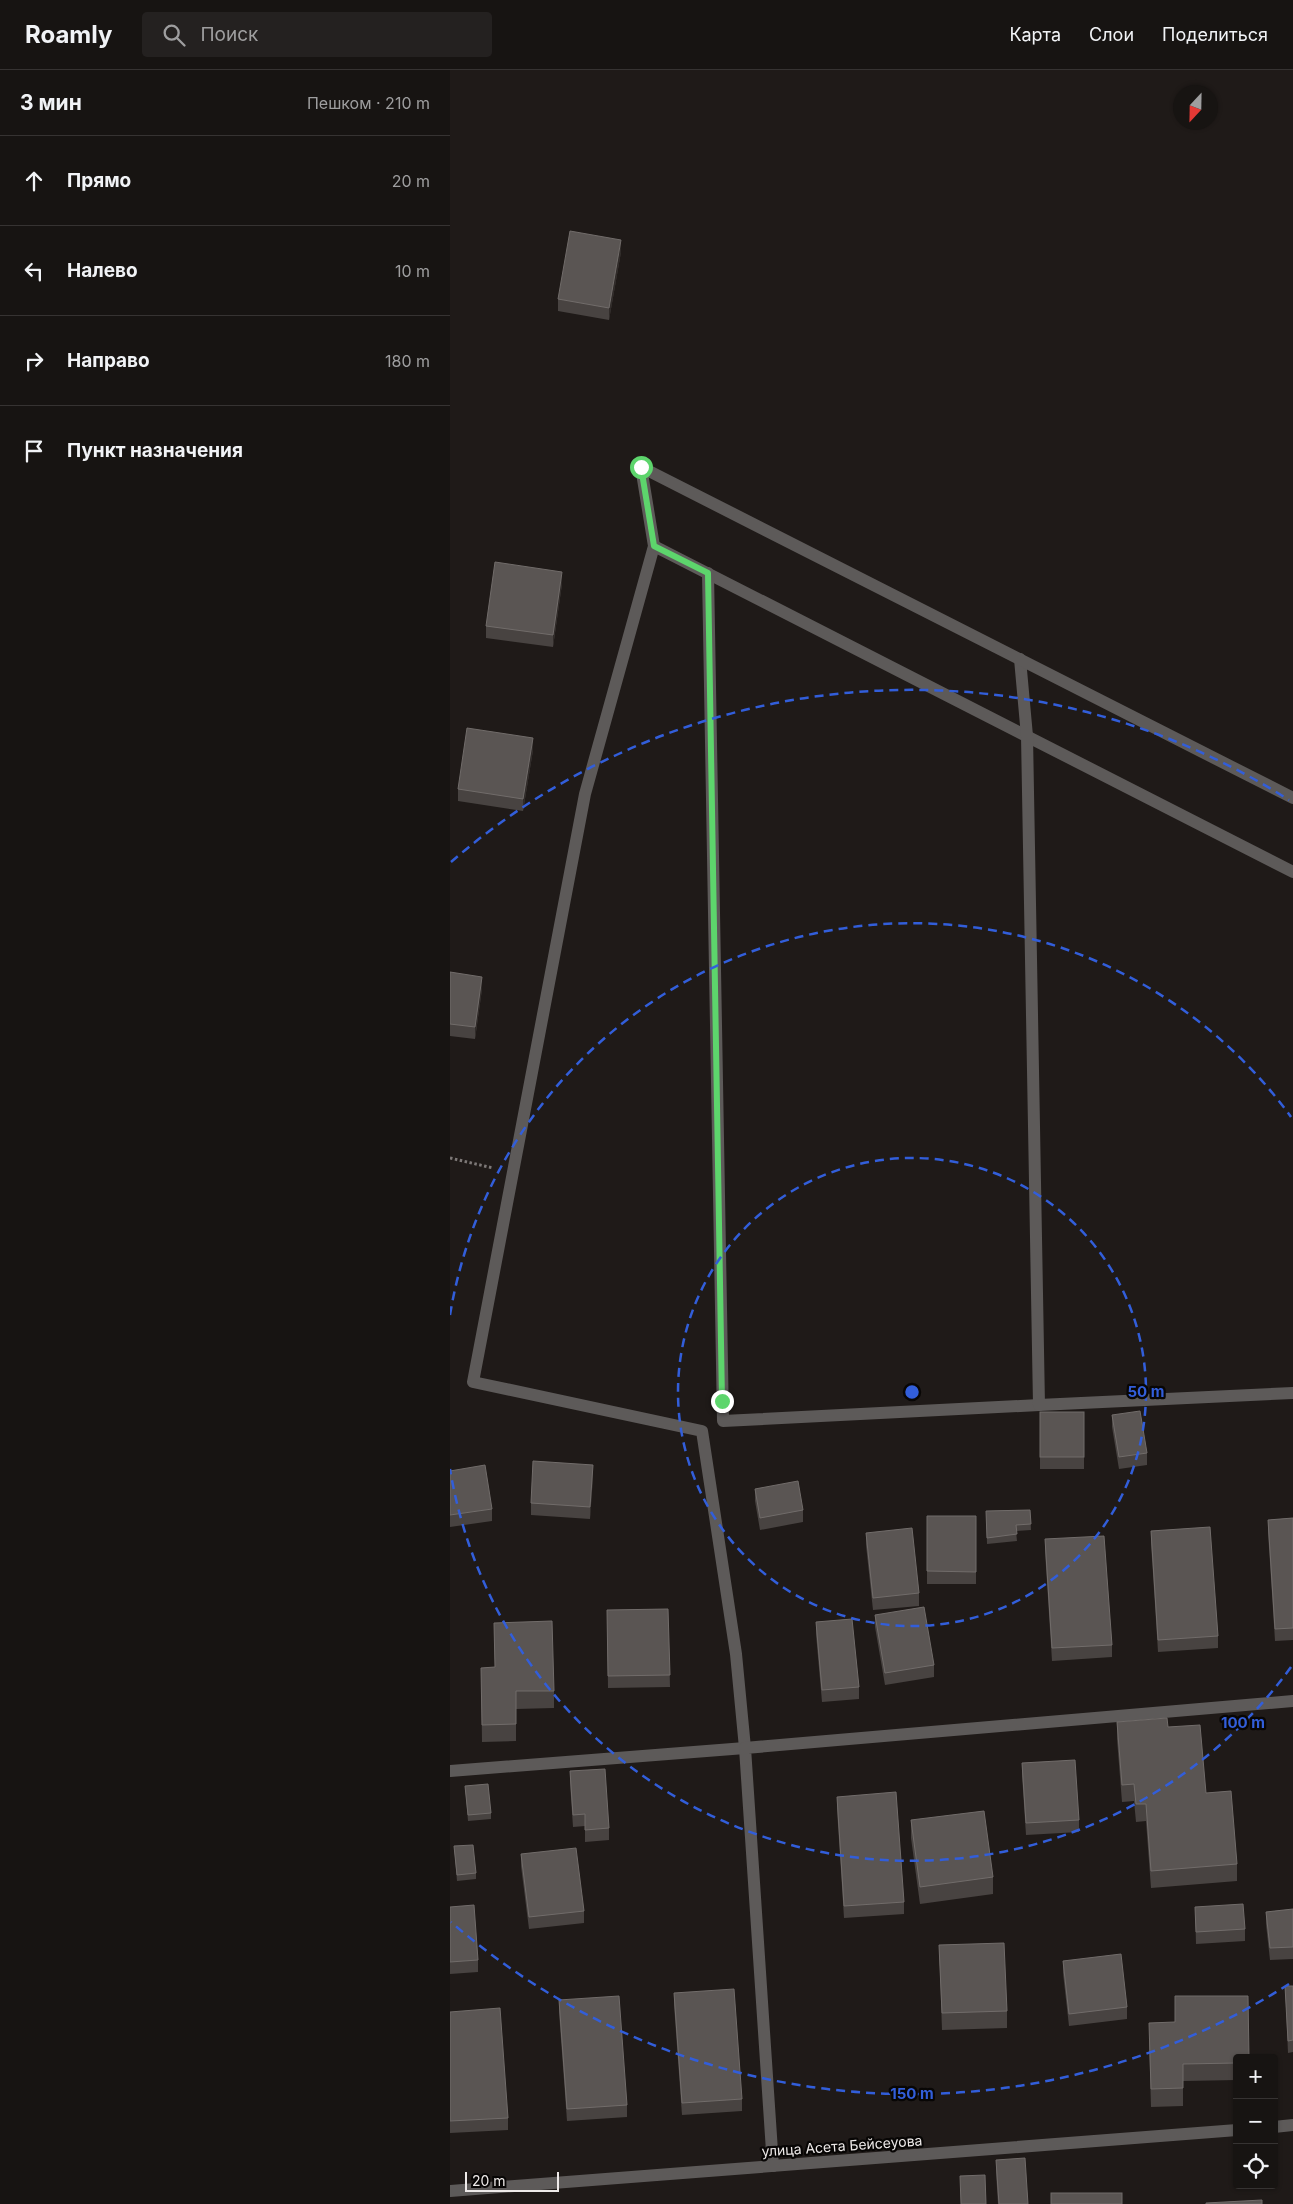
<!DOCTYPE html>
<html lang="ru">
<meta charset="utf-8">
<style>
:root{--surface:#171412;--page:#242120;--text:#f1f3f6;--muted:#9e9e9f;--line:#363332}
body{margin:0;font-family:Inter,sans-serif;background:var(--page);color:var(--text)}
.controls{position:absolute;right:15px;bottom:15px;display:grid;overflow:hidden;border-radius:5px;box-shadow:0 1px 4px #0004}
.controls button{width:45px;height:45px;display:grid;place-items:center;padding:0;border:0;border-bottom:1px solid var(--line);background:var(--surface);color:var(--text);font:25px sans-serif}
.compass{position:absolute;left:723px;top:15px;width:45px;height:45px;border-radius:50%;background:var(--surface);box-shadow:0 1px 4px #0004;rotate:202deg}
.scale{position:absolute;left:15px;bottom:12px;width:94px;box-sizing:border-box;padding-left:5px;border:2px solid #eeeae9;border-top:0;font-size:14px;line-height:18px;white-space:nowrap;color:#eeeae9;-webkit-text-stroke:4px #080605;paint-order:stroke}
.stop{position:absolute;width:15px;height:15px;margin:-11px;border:4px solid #5dd56c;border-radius:50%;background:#fff}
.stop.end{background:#5dd56c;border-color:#fff;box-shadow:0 1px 5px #0008}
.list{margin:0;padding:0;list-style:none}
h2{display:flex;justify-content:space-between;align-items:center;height:65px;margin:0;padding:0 20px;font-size:21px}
h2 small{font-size:16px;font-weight:400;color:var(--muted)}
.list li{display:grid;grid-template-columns:32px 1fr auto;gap:15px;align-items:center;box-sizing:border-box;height:90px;padding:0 20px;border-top:1px solid var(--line)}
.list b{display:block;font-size:19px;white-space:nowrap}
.list em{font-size:16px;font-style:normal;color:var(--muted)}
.icon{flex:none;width:28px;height:28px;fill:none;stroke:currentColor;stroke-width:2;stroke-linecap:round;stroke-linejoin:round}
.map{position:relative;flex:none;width:843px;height:2134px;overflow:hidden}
header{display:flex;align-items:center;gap:30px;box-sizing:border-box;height:70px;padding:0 25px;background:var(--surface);border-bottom:1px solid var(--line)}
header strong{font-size:24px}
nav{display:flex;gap:28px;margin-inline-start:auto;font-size:18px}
.search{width:350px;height:45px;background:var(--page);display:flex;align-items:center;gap:12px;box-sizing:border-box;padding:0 18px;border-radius:5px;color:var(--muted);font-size:19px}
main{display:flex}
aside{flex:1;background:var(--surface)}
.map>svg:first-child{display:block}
</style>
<header>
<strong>Roamly</strong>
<div class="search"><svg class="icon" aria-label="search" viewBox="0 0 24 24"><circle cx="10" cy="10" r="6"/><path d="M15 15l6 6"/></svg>Поиск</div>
<nav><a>Карта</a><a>Слои</a><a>Поделиться</a></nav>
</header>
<main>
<aside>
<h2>3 мин<small>Пешком · 210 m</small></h2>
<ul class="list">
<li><svg class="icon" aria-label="ahead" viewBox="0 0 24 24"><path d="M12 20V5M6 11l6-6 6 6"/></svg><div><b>Прямо</b></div><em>20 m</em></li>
<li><svg class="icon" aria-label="left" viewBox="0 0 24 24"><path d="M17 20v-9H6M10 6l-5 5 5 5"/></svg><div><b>Налево</b></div><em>10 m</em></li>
<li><svg class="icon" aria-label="right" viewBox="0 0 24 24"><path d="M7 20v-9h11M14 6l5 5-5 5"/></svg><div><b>Направо</b></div><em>180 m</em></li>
<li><svg class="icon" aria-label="arrive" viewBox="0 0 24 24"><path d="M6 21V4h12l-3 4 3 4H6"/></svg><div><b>Пункт назначения</b></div></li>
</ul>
</aside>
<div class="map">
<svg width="843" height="2134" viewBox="0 0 843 2134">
<rect width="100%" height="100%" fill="#1f1a18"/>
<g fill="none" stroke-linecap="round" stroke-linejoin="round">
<path stroke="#7d7877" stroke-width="3" stroke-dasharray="2.5 2.5" stroke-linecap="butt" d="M0,1088L43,1098"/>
<g stroke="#5d5a59" stroke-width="12">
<path d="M204,476L843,802"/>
<path d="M258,503L273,1351L589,1335"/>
<path d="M570,589L577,666L589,1335L843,1323"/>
<path d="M0,1701L295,1678L286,1584L252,1361L23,1312L135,724L204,476L191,397L843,728"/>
<path d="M824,2057L843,2055"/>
<path d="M323,2096L295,1678L843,1631"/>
<path d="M0,2121L787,2060"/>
</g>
</g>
<g fill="#484341">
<path d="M171,182L159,250L108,241V229Z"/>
<path d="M112,514L103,577L36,568V556Z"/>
<path d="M83,680L73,741L8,731V719Z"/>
<path d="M0,902L32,919L25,969L0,966Z"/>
<rect x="590" y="1342" width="44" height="57"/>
<path d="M662,1345L697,1383V1395L669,1399L662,1357Z"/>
<path d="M0,1401L42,1439V1451L0,1457Z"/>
<path d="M143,1407L140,1449L81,1445V1433Z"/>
<path d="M305,1419L353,1440V1452L310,1460L305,1431Z"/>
<path d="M580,1440L581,1460L566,1461L567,1471L537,1474L536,1441Z"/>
<rect x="477" y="1446" width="49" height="68"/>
<path d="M843,1448V1570L825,1571L818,1462V1450Z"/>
<path d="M701,1461L768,1566V1578L708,1582L701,1473Z"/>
<path d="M416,1463L469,1523V1536L423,1540L416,1475Z"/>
<path d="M595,1469L662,1575V1587L602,1591L595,1481Z"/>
<path d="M218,1539L220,1617L158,1618L157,1540Z"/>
<path d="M425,1545L484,1595V1607L435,1615L425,1557Z"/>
<path d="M366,1552L409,1617V1629L372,1632L366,1564Z"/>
<path d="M44,1553L104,1621V1638L66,1639V1671L32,1672L31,1598L45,1597Z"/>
<path d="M667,1652L718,1657L756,1723L787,1794V1811L701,1818L696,1751L686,1752L684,1731L672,1732L667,1669Z"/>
<path d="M572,1693L629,1750V1762L576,1765L572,1705Z"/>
<path d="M120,1701L159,1758V1770L135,1772V1756L123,1757L120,1713Z"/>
<path d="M15,1716L41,1743V1749L18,1751Z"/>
<path d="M387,1727L454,1832V1844L394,1848L387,1739Z"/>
<path d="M461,1750L543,1807V1824L470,1834L461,1768Z"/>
<path d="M4,1776L26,1803V1809L7,1811Z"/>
<path d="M71,1784L134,1841V1853L79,1859L71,1796Z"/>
<path d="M0,1837L28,1890V1902L0,1904Z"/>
<path d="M745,1837L795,1859V1871L746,1874Z"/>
<path d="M843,1839V1889L820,1890L816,1854V1842Z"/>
<path d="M489,1875L557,1941V1958L492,1960Z"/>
<path d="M613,1891L677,1937V1949L619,1956L613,1903Z"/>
<path d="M835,1916H843V1982L838,1983Z"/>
<path d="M224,1923L292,2029V2041L232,2045L224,1935Z"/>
<path d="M109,1930L177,2035V2047L117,2051L109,1942Z"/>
<path d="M0,1942L58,2048V2060L0,2063Z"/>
<path d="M699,1970L787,1988V2010L733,2011V2036L701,2037Z"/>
<path d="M546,2090L578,2134H548L546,2102Z"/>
</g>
<g fill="#302b29">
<path d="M171,170V182L159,250V238Z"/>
<path d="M112,502V514L103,577V565Z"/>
<path d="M83,668V680L73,741V729Z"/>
<path d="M32,907V919L25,969V957Z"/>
<path d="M143,1395V1407L140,1449V1437Z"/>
</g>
<g fill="#5a5553" stroke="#716c6a">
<path d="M120,161L171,170L159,238L108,229Z"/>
<path d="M45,492L112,502L103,565L36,556Z"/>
<path d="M17,658L83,668L73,729L8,719Z"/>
<path d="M0,902L32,907L25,957L0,954Z"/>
<path d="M690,1341L697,1383L669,1387L662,1345Z"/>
<rect x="590" y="1342" width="44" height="45"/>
<path d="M83,1391L143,1395L140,1437L81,1433Z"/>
<path d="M35,1395L42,1439L0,1445V1401Z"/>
<path d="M348,1411L353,1440L310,1448L305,1419Z"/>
<path d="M580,1440L581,1454L566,1455L567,1464L537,1468L536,1441Z"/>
<path d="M477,1446H526V1502L477,1501Z"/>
<path d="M843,1448V1558L825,1559L818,1450Z"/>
<path d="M760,1457L768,1566L708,1570L701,1461Z"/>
<path d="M462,1458L469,1523L423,1528L416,1463Z"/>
<path d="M654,1466L662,1575L602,1578L595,1469Z"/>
<path d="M474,1537L484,1595L435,1603L425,1545Z"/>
<path d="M218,1539L220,1605L158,1606L157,1540Z"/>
<path d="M402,1549L409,1617L372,1620L366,1552Z"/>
<path d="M102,1551L104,1621H66V1654L32,1655L31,1598L45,1597L44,1553Z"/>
<path d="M717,1648L718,1657L750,1655L756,1723L781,1721L787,1794L701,1801L696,1734H686L684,1714L672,1715L667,1652Z"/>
<path d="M625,1690L629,1750L576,1753L572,1693Z"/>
<path d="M155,1699L159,1758L135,1760V1744L123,1745L120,1701Z"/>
<path d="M38,1714L41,1743L18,1745L15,1716Z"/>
<path d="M446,1722L454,1832L394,1836L387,1727Z"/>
<path d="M534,1741L543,1807L470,1817L461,1750Z"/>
<path d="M23,1775L26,1803L7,1805L4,1776Z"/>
<path d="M126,1778L134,1841L79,1847L71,1784Z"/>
<path d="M793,1834L795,1859L746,1862L745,1837Z"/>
<path d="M24,1835L28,1890L0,1892V1837Z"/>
<path d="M843,1839V1877L820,1878L816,1842Z"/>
<path d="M554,1873L557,1941L492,1943L489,1875Z"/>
<path d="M671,1884L677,1937L619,1944L613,1891Z"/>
<path d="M835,1916H843V1970L838,1971Z"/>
<path d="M284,1919L292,2029L232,2033L224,1923Z"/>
<path d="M169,1926L177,2035L117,2039L109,1930Z"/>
<path d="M725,1926H798L799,1988H787V1993L733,1994V2018L701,2019L699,1953L725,1952Z"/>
<path d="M50,1938L58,2048L0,2051V1942Z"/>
<path d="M575,2088L578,2134H549L546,2090Z"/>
<path d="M535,2105L536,2134H511L510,2106Z"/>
<rect x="601" y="2123" width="71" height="11"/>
<path d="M812,2130V2134H756V2133Z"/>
</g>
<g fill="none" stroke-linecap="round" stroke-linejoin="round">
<path stroke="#5dd56c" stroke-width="6" d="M191,397L204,476L258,503L272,1331"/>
</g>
<g fill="none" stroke="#325eda" stroke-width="2.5" stroke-dasharray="9 6">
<circle cx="462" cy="1322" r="234"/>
<path d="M841 1597A468 468 0 0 1 0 1399M0 1245A468 468 0 0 1 841 1047"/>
<path d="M839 1914A702 702 0 0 1 1 1852M1 792A702 702 0 0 1 839 730"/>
</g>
<g text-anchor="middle" stroke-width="4.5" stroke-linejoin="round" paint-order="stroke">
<g font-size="14" fill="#eeeae9" stroke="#080605">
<text transform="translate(392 2076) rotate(-4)" y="5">улица Асета Бейсеуова</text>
</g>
</g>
<circle cx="462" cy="1322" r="8" fill="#325eda" stroke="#080605" stroke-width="2.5"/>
<g font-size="15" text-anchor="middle" font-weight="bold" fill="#325eda" stroke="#080605" stroke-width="4.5" stroke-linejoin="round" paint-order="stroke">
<text x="696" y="1327">50 m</text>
<text x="793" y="1658">100 m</text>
<text x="462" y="2029">150 m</text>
</g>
</svg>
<div class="controls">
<button>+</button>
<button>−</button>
<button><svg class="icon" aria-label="locate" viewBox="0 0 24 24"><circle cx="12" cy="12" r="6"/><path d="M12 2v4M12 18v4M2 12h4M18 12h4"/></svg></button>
</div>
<svg class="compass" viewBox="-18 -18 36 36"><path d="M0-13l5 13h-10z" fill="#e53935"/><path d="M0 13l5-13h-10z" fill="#9e9e9f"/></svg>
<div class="scale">20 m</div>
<div class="stop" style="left:191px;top:397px"></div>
<div class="stop end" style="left:272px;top:1331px"></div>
</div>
</main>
